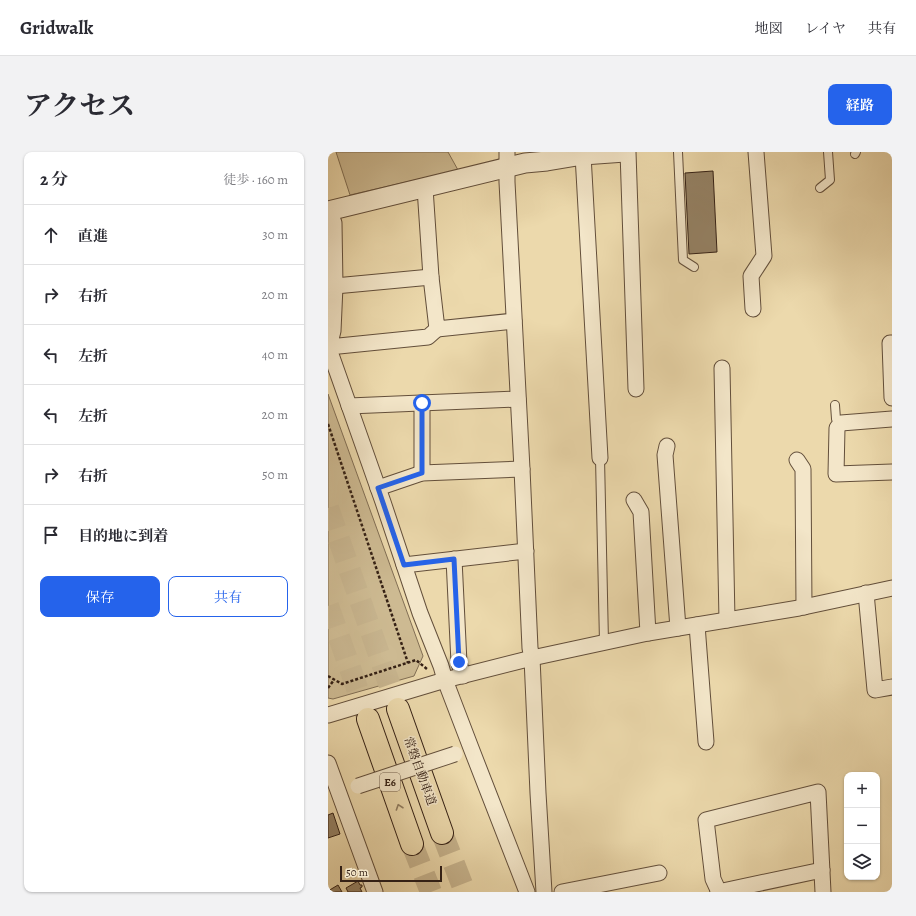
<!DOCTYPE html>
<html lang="ja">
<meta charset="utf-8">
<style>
:root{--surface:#fff;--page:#f2f2f3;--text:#2b2b33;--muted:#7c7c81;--line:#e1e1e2;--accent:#2563eb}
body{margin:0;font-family:Alegreya,"Noto Serif JP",serif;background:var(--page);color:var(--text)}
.controls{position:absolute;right:12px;bottom:12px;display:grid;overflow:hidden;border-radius:8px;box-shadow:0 1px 3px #0004}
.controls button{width:36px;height:36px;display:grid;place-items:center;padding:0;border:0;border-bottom:1px solid var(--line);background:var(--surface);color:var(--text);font:20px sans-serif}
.scale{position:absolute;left:12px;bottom:10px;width:102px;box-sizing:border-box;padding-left:4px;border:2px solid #352115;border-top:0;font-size:11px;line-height:14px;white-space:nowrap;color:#352115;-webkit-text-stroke:3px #f3e6c9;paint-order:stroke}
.stop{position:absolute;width:12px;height:12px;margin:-9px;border:3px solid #2563eb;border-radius:50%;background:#fff}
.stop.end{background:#2563eb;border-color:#fff;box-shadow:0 1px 4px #0008}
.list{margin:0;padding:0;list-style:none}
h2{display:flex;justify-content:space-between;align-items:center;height:52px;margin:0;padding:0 16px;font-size:17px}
h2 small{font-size:13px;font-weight:400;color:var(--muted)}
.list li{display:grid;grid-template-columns:26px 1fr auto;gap:12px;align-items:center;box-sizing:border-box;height:60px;padding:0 16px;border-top:1px solid var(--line)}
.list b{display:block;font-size:15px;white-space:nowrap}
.list em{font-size:13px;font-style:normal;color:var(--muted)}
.actions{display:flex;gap:8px;padding:12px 16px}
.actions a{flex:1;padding:9px 0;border:1px solid var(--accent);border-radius:8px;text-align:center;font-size:14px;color:var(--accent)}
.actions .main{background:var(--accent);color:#fff}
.icon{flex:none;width:22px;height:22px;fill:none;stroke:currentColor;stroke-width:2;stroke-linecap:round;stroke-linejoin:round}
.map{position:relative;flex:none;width:564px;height:740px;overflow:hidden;border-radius:8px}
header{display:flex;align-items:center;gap:24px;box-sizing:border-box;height:56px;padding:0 20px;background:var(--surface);border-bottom:1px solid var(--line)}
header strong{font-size:19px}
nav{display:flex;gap:22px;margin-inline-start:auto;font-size:14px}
.intro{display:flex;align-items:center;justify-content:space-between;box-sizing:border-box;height:96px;padding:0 24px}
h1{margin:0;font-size:28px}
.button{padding:10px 18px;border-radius:8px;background:var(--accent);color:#fff;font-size:14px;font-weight:700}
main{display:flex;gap:24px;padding:0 24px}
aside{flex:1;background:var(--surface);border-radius:8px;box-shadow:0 1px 3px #0004}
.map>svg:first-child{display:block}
</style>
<header>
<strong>Gridwalk</strong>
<nav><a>地図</a><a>レイヤ</a><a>共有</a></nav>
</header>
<div class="intro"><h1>アクセス</h1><a class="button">経路</a></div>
<main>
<aside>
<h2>2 分<small>徒歩 · 160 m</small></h2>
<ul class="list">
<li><svg class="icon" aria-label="ahead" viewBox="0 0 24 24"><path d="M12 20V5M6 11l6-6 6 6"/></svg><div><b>直進</b></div><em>30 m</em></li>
<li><svg class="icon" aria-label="right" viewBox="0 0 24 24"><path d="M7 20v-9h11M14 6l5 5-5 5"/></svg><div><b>右折</b></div><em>20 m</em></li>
<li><svg class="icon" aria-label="left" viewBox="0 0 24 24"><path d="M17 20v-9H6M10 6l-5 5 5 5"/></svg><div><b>左折</b></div><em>40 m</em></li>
<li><svg class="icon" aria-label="left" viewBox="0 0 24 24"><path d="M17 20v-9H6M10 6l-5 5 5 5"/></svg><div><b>左折</b></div><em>20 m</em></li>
<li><svg class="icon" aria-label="right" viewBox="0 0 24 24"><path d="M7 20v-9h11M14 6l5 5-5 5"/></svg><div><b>右折</b></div><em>50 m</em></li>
<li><svg class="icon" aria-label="arrive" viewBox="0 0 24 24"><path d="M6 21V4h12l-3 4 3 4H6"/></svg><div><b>目的地に到着</b></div></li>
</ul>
<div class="actions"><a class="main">保存</a><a>共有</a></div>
</aside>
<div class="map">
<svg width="564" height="740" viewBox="0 0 564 740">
<rect width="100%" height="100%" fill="#ecd9ac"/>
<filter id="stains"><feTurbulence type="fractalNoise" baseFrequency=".005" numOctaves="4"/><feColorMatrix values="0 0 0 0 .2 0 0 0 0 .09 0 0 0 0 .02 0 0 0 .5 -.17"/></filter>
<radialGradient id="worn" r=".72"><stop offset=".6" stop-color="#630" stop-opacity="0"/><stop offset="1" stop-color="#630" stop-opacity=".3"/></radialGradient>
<g fill="#cdba92" stroke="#816e54">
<path d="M8,0H120L130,18L22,43Z"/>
<path d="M0,242L95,504L86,524L5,547L0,546Z"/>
</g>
<g fill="#948164" stroke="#352115">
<path d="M385,19L389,100L361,102L357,21Z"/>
<path d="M5,661L12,682L0,686V663Z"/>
<path d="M30,729L32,733H34V735L32,736L34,740H20L18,736Z"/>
<path d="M10,733L14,740H0V739Z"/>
</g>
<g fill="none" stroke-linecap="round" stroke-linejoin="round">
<g stroke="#c7b48e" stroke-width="22" stroke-dasharray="22 11" stroke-linecap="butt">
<path d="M0,356L70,557"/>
<path d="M0,454L40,567"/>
<path d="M114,681L137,740"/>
<path d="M84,692L103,740"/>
</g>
<defs>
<g id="service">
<path d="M350,0L355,108L366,115"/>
<path d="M527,2L528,0"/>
<path d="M492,36L502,28L500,0"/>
<path d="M507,253L508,267L512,273"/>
<path d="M272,306L276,490"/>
</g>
<g id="minor">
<path d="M179,0V30L194,317L202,496L204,506L210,641L216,740"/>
<path d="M300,0L308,237"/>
<path d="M255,3L272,306"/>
<path d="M97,36L103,125L109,177L186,169"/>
<path d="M2,59L6,71L7,134L5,179L1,195L100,185L109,177"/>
<path d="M7,134L103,125"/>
<path d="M425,157L423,124L436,104L428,0"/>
<path d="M564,191H562L564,246"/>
<path d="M0,194L55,350L92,461L113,514L117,528L143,596L199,740"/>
<path d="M394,216L399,468"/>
<path d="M94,251V321"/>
<path d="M21,254L190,247"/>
<path d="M564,267L513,271L509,276L508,322L564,320"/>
<path d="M339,294L337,303L350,476"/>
<path d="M469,308L475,317L476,455"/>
<path d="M50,336L94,321L194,317"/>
<path d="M306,348L313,360L320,481"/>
<path d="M126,407L131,511L135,524"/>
<path d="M76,413L198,399"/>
<path d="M538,441L547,538L564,535"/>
<path d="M369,473L378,590"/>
<path d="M0,563L117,528L204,506L320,481L471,456L564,436"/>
<path d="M0,611L47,740"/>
<path d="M234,740L331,721"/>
<path d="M390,740L494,718"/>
<path d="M391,740L385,727L378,668L490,640L495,740"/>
</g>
<path id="tertiary" d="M0,59L197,11L219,9L255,3L297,0"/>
<g id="motorway">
<path d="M70,557L114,681"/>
<path d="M40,567L84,692"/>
</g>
</defs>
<use href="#service" stroke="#634f3b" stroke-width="10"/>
<use href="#minor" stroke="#634f3b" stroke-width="17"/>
<use href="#tertiary" stroke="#634f3b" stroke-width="21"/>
<use href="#motorway" stroke="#352115" stroke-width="24"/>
<g stroke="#352115" stroke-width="2.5" stroke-dasharray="3 2" stroke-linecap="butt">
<path d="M0,272L80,511"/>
<path d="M0,524L14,532L88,508L99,517"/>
<path d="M0,536L6,528"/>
</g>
<use href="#service" stroke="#f3e6c9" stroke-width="8"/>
<use href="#minor" stroke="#f3e6c9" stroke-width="15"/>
<use href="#tertiary" stroke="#f3e6c9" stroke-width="19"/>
<use href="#motorway" stroke="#ecd9ac" stroke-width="22"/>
<defs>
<path id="minor-bridge" d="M30,634L127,602"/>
</defs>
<use href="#minor-bridge" stroke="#634f3b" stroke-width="17" stroke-linecap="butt"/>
<use href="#minor-bridge" stroke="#f3e6c9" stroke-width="15"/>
</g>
<defs><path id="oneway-chevron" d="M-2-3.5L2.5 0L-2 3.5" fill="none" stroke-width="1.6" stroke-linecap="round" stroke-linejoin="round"/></defs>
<use stroke="#907d60" href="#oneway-chevron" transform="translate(71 655) rotate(-109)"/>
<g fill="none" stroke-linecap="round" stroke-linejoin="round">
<path stroke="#2563eb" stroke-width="5" d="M94,251V321L50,336L76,413L126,407L131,510"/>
</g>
<g text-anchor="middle" stroke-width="3" stroke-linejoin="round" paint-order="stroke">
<rect fill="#f3e6c9" stroke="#6e5c4b" stroke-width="1" x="52" y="621" width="20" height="18" rx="3"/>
<g font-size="11" font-weight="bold" fill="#352115">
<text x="62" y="634">E6</text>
</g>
<g font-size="12" fill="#352115" stroke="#f3e6c9">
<text transform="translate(92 619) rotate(70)" y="4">常磐自動車道</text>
</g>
</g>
<rect width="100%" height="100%" filter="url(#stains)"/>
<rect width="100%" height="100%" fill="url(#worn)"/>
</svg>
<div class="controls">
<button>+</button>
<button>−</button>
<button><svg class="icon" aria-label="layers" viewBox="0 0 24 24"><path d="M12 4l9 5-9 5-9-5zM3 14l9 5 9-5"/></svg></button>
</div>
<div class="scale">50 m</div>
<div class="stop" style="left:94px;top:251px"></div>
<div class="stop end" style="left:131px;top:510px"></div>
</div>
</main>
